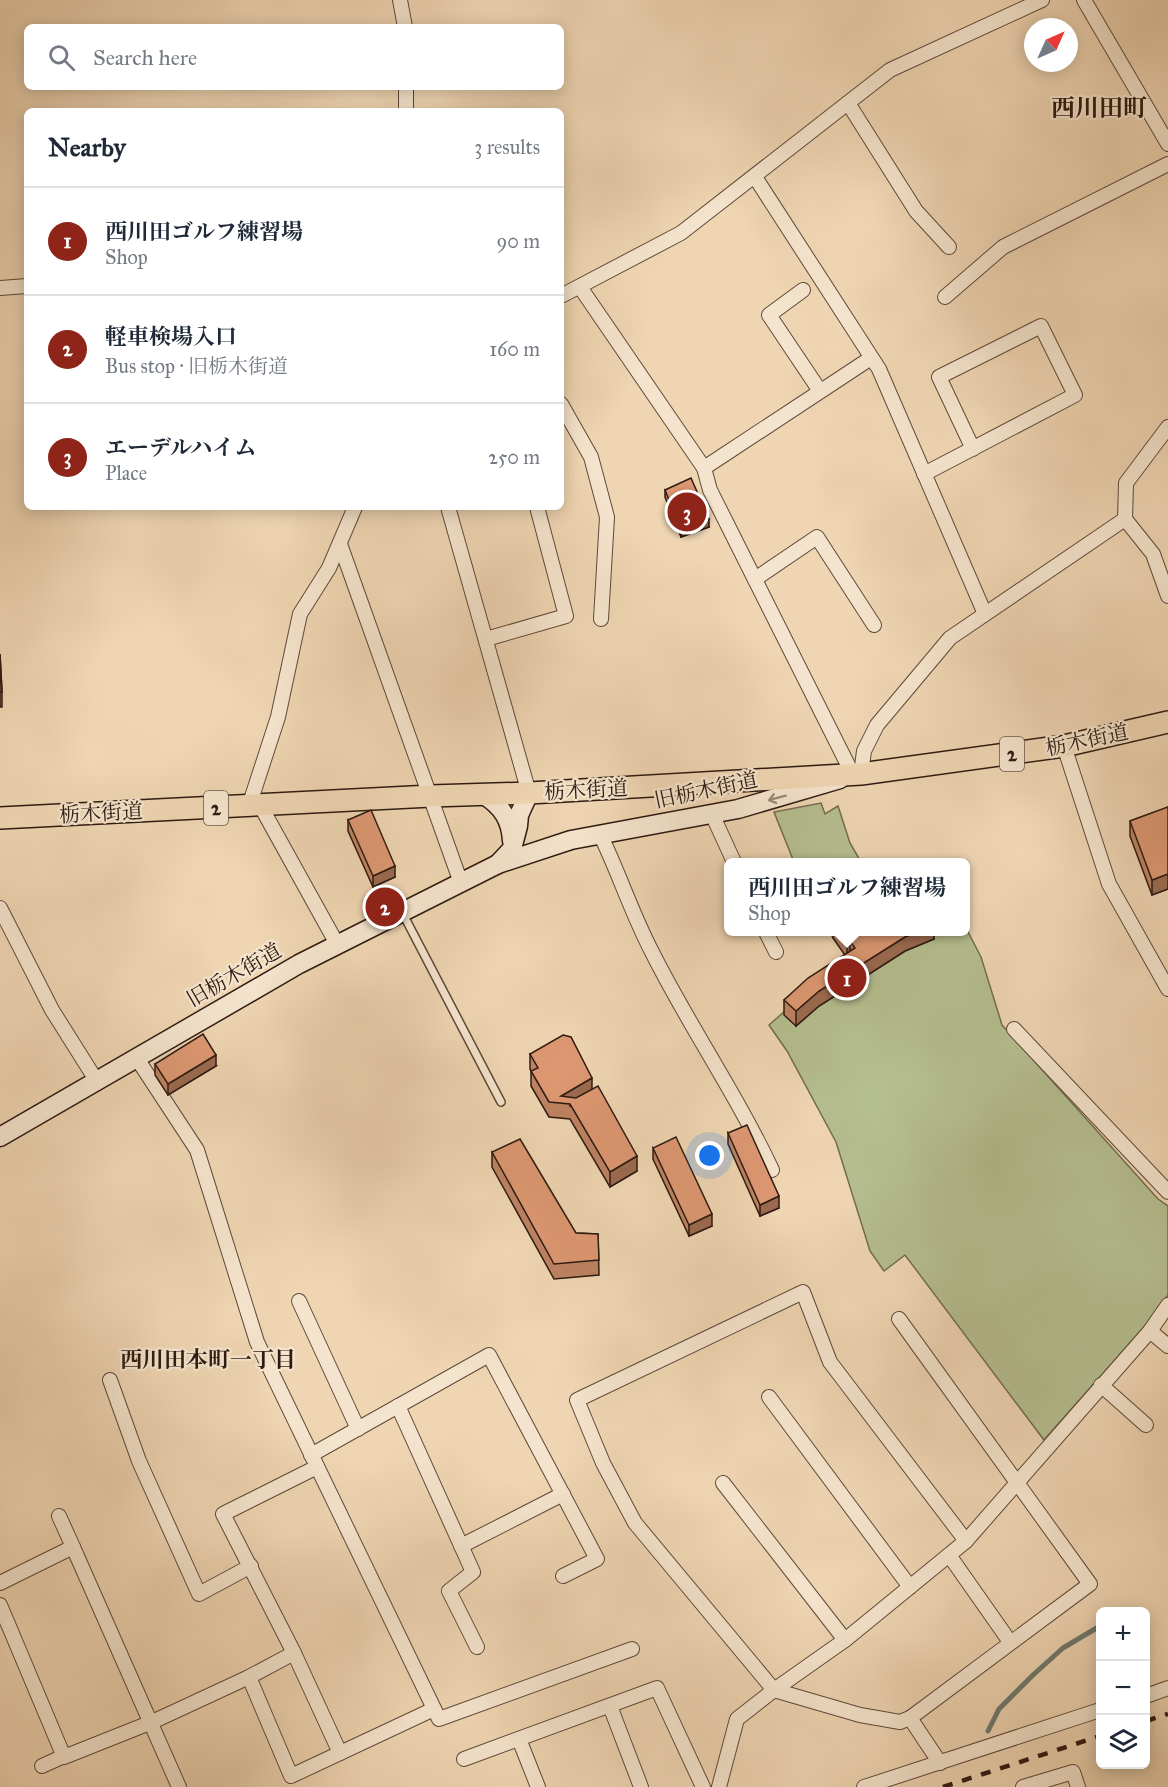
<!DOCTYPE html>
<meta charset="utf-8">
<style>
:root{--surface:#fff;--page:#f2f2f3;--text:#1f2937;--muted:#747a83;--line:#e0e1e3;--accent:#8f2418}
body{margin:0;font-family:"IM FELL Great Primer","Noto Serif JP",serif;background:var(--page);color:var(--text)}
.controls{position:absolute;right:18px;bottom:18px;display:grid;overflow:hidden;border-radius:9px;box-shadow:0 3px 15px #0003}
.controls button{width:54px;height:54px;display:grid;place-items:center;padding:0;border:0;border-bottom:2px solid var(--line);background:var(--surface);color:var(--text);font:30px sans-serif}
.compass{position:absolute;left:1024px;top:18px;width:54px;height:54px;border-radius:50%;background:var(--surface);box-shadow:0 3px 15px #0003;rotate:45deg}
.you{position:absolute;left:710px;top:1156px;width:21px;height:21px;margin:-15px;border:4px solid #fff;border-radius:50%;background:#1a73e8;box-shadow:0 0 0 9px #1a73e833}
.badge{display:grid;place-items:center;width:39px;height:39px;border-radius:50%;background:var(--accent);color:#fff;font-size:20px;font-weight:700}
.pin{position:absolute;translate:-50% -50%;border:3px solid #fff;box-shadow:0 2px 6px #0006}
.popup{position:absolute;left:724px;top:858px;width:246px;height:78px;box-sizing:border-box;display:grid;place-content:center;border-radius:9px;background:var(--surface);filter:drop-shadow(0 2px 4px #0005);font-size:20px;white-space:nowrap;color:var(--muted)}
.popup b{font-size:22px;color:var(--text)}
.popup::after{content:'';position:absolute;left:50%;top:100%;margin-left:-12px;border:12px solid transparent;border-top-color:var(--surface)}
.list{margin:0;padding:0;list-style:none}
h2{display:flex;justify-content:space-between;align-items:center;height:78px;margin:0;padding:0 24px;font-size:26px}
h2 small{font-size:20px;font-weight:400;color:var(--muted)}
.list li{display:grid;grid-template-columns:39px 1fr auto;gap:18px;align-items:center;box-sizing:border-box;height:108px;padding:0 24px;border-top:2px solid var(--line)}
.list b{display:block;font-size:22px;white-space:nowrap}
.list p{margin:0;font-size:20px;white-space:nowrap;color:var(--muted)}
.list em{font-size:20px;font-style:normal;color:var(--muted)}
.icon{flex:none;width:33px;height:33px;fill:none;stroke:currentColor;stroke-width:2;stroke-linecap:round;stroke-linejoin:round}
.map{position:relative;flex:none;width:1168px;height:1787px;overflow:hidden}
.search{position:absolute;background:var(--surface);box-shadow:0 3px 15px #0003;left:24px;top:24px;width:540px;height:66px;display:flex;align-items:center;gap:15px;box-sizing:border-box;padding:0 21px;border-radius:9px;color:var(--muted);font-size:22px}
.panel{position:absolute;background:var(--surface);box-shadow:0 3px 15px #0003;left:24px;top:108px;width:540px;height:402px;border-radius:9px}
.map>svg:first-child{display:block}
</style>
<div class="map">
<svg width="1168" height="1787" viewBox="0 0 1168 1787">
<rect width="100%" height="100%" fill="#efd5b2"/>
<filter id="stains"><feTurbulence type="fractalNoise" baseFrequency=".00333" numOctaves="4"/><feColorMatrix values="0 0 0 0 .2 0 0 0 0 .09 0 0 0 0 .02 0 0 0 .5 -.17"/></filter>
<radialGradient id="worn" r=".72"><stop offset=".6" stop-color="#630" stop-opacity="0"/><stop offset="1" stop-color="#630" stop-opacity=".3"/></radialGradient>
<g fill="#b5be8f" stroke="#726c50" stroke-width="1.5">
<path d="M821,803L825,814L838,806L850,843L861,862H794L774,812Z"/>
<path d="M966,928L981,957L1002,1025L1158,1199L1168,1206V1295L1144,1327L1044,1440L905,1255L884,1271L870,1251L836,1142L787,1051L769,1025L847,957L829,932H966Z"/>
</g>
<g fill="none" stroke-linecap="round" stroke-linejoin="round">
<path stroke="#6f796f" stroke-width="5" d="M988,1731L999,1709L1033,1675L1063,1648L1100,1626"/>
<defs>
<path id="service" d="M403,914L501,1102"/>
<g id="minor">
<path d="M400,0L405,27"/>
<path d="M1084,0L1168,144"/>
<path d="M848,103L916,211L949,247"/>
<path d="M406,111V87"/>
<path d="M755,177L879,369L985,614"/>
<path d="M580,287L704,468L710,490L853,775"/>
<path d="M0,288L27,286"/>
<path d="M803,290L769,315L820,391"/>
<path d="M561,296L681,233L890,70L1042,0"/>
<path d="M945,297L1003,247L1168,164"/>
<path d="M561,404L591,457L607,517L601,619"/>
<path d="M704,468L871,358"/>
<path d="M924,474L1075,395L1041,326L939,377L973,449"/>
<path d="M448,507L529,793"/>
<path d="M1125,519L1153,554L1168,596"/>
<path d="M340,544L461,883"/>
<path d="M755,579L817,537L874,625"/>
<path d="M486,639L566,616L537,507"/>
<path d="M1064,746L1109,884L1168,989"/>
<path d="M861,774L864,751L877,725L950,638L1125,519L1126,483L1168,427"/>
<path d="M260,805L337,944"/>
<path d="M249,806L278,717L300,614L329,568L355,507"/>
<path d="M712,814L734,862"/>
<path d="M600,834C619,873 632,914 652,952C689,1026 737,1095 772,1170"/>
<path d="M0,908L52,1010L96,1080"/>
<path d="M766,932L776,952"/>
<path d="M1014,1029L1168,1192"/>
<path d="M136,1057L197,1150L257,1342L439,1719L632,1649"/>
<path d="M299,1301L358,1429"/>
<path d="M1168,1305L1150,1331L1168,1346"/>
<path d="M899,1319L1090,1584L910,1718L940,1763"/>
<path d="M110,1380L139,1461L199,1594L251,1566"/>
<path d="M1101,1385L1146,1425"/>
<path d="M769,1397L910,1587"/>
<path d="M398,1406L473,1572L449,1591L477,1647"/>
<path d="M311,1455L489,1355L597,1559L563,1576"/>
<path d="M317,1467L223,1514L294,1653L249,1677L291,1776L434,1709"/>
<path d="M723,1483L845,1640"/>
<path d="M59,1516L73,1547"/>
<path d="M461,1546L563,1494"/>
<path d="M949,1555L1010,1642"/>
<path d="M0,1583L73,1547L179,1787"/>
<path d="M0,1605L64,1757L152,1722L249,1677"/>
<path d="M294,1653L340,1753"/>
<path d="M1146,1696L1168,1688"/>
<path d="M610,1706L641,1787"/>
<path d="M910,1718L900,1722L860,1715L774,1690L635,1523L603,1463L577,1400L803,1292L830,1362L966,1541"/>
<path d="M519,1739L538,1787"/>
<path d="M464,1759L657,1688L703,1787"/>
<path d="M42,1766L64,1756"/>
<path d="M719,1787L737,1719L774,1690L845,1640L966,1541L1150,1331"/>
<path d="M864,1787L1100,1710"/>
<path d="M1023,1787L1073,1772L1078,1787"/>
</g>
<g id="secondary">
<path d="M484,795C502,806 511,820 512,841"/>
<path d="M498,864L512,849L518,826L519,815L529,793"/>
<path d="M0,1137L299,964L498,864L571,840L738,809L840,779"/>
</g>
<path id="primary" d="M0,818L431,796L529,793L861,774L1064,746L1168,722"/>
</defs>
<use href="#service" stroke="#5e493a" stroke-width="10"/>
<use href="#minor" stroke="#5e493a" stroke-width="16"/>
<use href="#secondary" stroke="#2e1a12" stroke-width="21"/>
<use href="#primary" stroke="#2e1a12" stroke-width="24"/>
<use href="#service" stroke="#f5e4cd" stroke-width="7"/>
<use href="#minor" stroke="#f5e4cd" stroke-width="14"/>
<use href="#secondary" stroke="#f5e4cd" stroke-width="18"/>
<use href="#primary" stroke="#efd5b2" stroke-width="21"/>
<g stroke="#2e1a12" stroke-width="4.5" stroke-dasharray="10 10" stroke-linecap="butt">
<path d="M1146,1721L1168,1714"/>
<path d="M943,1787L1100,1736"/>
</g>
</g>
<g fill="#be8362" stroke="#2e1a12" stroke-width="1.5">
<path d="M665,490L709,527L681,537L665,497Z"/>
<path d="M0,654L2,692V707H0Z"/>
<path d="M1168,807V889L1152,895L1130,836V821Z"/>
<path d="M348,820L395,877L373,887L348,831Z"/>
<path d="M833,932H934V939L905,951L819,1006L796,1026L784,1015V1000L845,955L833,938Z"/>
<path d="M530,1054L592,1089L637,1171L610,1187L570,1119L549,1117L531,1086V1071L530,1069Z"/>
<path d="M155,1064L216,1066L168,1095L155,1075Z"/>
<path d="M728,1133L779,1208L760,1216L728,1144Z"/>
<path d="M653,1148L712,1226L689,1236L653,1159Z"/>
<path d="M492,1152L576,1233L598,1234L599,1275L554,1279L492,1167Z"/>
</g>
<g fill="#9b6a50" stroke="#2e1a12" stroke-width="1.5">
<path d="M709,519V527L681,537V530Z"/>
<path d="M395,866V877L373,887V876Z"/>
<path d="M1168,874V889L1152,895V880Z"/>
<path d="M917,932H934V939L905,951L819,1006L796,1026V1011L819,991L905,937Z"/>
<path d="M850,941V956L847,958V943Z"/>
<path d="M216,1055V1066L168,1095V1084Z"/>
<path d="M592,1078V1093L570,1106V1104L561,1096Z"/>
<path d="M637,1156V1171L610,1187V1172Z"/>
<path d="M779,1196V1208L760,1216V1205Z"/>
<path d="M712,1214V1226L689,1236V1225Z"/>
</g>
<g fill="#dd9872" stroke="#2e1a12" stroke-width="1.5">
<path d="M691,478L709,519L681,530L665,490Z"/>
<path d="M0,654L2,692H0Z"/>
<path d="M1168,807V874L1152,880L1130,821Z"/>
<path d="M371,810L395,866L373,876L348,820Z"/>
<path d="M839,932H917L905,937L819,991L796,1011L784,1000L808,978L855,948L850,941L847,943Z"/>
<path d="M203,1034L216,1055L168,1084L155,1064Z"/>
<path d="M563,1035L571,1037L592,1078L561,1096L576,1098L598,1086L637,1156L610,1172L570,1104L549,1102L531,1071L538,1068L530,1054Z"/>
<path d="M747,1125L779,1196L760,1205L728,1133Z"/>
<path d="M676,1137L712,1214L689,1225L653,1148Z"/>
<path d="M520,1139L576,1233L598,1234L599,1260L554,1264L492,1152Z"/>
</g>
<defs><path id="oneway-shaft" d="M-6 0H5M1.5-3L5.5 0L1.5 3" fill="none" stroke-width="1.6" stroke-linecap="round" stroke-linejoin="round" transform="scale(1.5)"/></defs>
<use stroke="#9b8979" href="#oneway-shaft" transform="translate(777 798) rotate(165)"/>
<g text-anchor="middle" stroke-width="4.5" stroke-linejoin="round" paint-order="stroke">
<g fill="#f5e4cd" stroke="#6a574a" stroke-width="1.5">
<rect x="1000" y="737" width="24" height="34" rx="4.5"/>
<rect x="204" y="791" width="24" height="34" rx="4.5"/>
</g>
<g font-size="20" font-weight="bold" fill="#2e1a12">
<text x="1012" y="761">2</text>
<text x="216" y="815">2</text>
</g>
<g font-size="21" fill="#2e1a12" stroke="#f5e4cd">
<text transform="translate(1087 740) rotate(-12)" y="7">栃木街道</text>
<text transform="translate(586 790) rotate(-3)" y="7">栃木街道</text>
<text transform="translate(706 790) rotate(-12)" y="7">旧栃木街道</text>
<text transform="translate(101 813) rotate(-3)" y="7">栃木街道</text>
<text transform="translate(234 975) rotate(-30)" y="7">旧栃木街道</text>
</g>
<g font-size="22" font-weight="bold" fill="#2e1a12" stroke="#f5e4cd">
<text x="208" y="1367">西川田本町一丁目</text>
</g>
<g font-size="24" font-weight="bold" fill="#2e1a12" stroke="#f5e4cd">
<text x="1099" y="116">西川田町</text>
</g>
</g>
<rect width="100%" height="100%" filter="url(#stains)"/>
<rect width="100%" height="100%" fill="url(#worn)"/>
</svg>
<div class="controls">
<button>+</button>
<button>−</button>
<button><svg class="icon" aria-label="layers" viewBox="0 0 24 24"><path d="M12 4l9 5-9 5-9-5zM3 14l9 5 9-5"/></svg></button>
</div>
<svg class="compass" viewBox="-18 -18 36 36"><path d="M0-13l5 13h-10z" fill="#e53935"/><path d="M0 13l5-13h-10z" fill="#747a83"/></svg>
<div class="you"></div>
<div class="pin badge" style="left:847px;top:978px">1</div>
<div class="popup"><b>西川田ゴルフ練習場</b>Shop</div>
<div class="pin badge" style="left:385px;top:907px">2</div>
<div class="pin badge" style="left:687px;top:512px">3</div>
<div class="search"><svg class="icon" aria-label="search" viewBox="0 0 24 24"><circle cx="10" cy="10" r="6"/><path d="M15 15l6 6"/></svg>Search here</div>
<section class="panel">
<h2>Nearby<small>3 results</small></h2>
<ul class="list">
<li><span class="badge">1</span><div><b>西川田ゴルフ練習場</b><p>Shop</p></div><em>90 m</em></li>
<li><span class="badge">2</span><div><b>軽車検場入口</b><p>Bus stop · 旧栃木街道</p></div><em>160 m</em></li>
<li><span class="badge">3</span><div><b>エーデルハイム</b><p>Place</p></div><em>250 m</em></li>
</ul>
</section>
</div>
